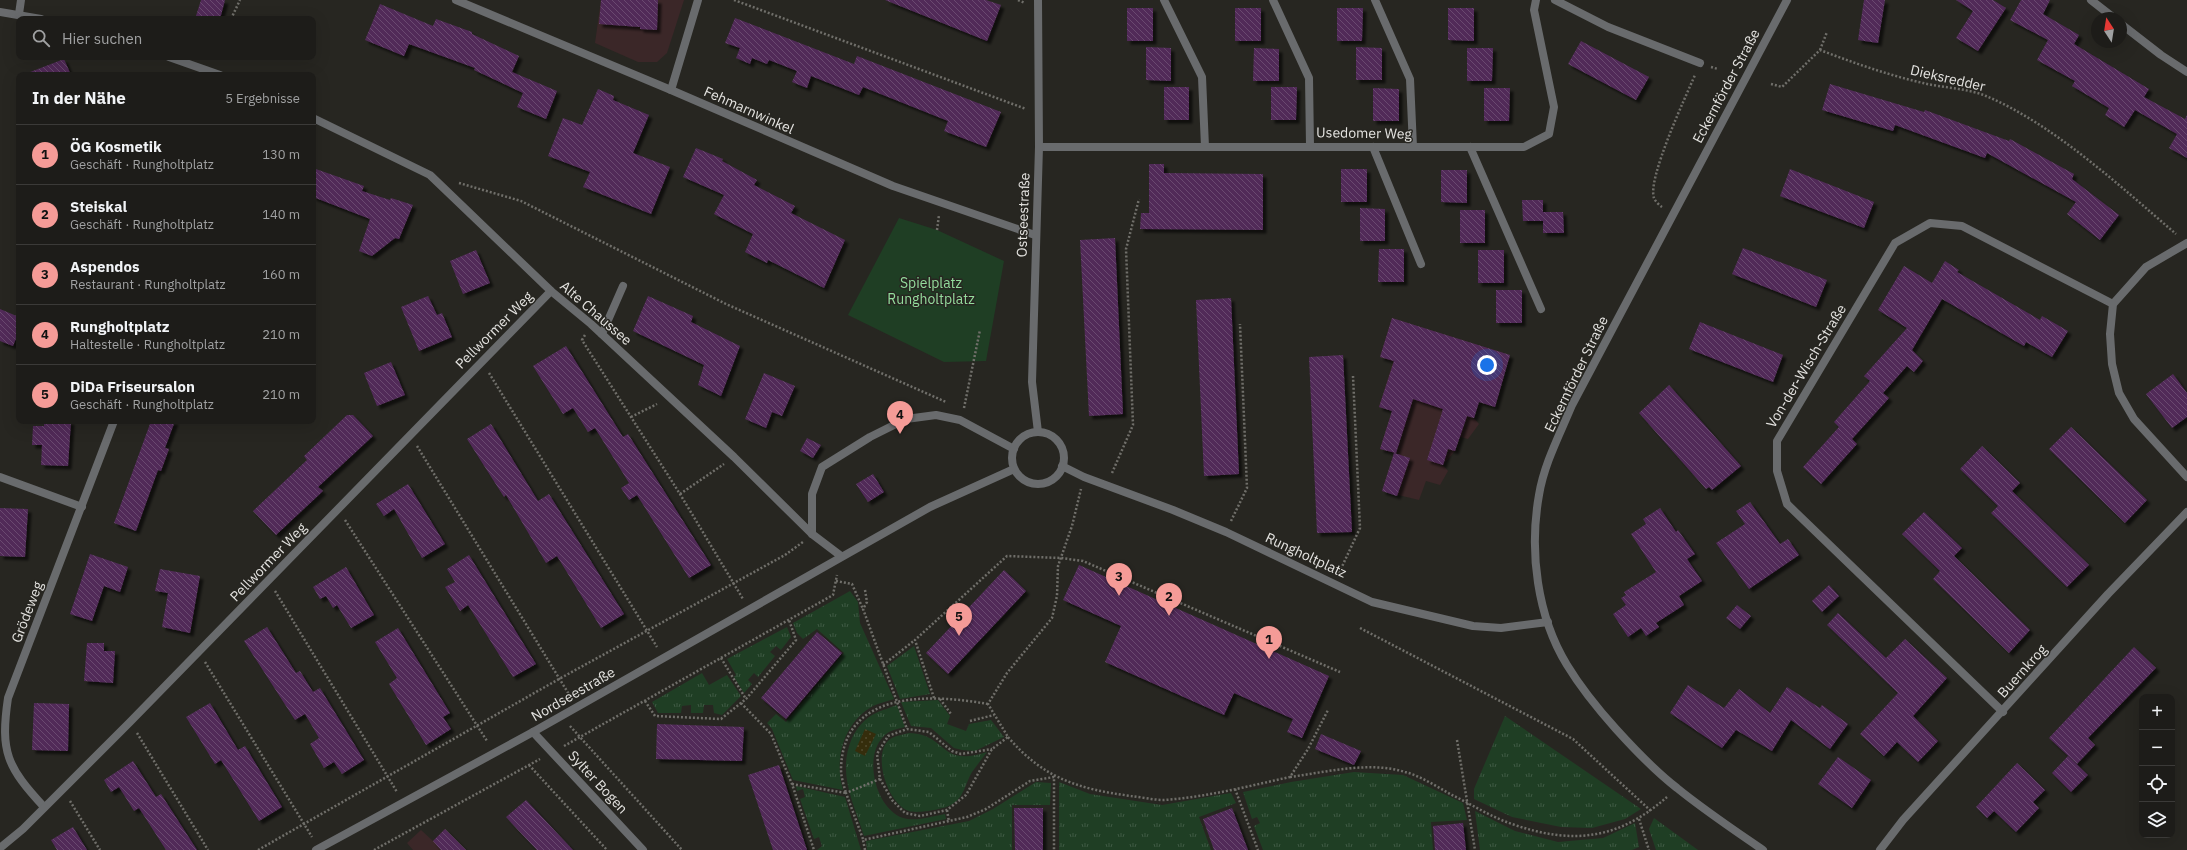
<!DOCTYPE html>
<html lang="de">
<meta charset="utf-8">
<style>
:root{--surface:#1d1c19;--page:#252522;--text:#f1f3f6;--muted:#a0a1a2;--line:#3b3a38;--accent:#f59b97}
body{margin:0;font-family:"IBM Plex Sans",sans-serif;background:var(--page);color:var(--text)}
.controls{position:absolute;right:12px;bottom:12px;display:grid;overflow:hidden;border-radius:8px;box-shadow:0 4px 16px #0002}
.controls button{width:36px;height:36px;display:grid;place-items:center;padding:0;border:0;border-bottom:1px solid var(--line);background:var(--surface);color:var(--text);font:20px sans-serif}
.compass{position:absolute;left:2091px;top:12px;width:36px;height:36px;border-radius:50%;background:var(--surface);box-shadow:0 4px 16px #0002;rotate:348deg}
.you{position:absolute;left:1487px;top:365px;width:14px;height:14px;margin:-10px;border:3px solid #fff;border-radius:50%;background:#1a73e8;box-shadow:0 0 0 6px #1a73e833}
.badge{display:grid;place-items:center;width:26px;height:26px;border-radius:50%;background:var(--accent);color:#111;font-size:13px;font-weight:700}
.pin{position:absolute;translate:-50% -33px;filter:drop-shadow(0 1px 2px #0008)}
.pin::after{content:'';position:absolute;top:21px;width:14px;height:12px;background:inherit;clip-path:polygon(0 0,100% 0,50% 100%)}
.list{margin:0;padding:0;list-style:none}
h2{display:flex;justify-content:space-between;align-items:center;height:52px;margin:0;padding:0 16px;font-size:17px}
h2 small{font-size:13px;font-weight:400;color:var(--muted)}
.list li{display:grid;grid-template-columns:26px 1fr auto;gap:12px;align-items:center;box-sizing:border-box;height:60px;padding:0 16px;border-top:1px solid var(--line)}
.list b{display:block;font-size:15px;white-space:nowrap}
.list p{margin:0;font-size:13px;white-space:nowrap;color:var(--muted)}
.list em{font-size:13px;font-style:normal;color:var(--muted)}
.icon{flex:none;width:22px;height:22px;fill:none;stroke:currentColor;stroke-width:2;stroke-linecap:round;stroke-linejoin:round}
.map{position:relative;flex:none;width:2187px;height:850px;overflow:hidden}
.search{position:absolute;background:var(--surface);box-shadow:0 4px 16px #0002;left:16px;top:16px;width:300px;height:44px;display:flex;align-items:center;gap:10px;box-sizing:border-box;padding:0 14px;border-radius:8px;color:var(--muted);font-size:15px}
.panel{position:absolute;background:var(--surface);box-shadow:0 4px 16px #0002;left:16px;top:72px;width:300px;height:352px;border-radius:8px}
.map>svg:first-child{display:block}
</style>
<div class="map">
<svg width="2187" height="850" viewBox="0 0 2187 850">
<defs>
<pattern id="grass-tufts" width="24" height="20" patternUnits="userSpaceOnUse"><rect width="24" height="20" fill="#1f3e24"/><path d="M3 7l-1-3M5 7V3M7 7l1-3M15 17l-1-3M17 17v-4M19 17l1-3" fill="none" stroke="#3f5a44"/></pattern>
<pattern id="sand-dots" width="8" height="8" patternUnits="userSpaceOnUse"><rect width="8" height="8" fill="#352d0c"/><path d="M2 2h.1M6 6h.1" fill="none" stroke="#524b2f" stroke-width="1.8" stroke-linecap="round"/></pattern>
<pattern id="building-back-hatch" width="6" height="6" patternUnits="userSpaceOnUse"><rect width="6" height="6" fill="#512c58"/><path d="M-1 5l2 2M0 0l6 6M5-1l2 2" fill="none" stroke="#6a4a70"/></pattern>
<filter id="shadow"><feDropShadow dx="3.5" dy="3.5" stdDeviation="1" flood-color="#0009"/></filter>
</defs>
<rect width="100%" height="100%" fill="#272621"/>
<g fill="#3b2728">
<path d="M601,0H684L667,53L657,62H638L595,43Z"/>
<path d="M1392,318L1510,355L1495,407L1479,402L1474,418L1479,424L1468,439L1460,437L1455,451L1443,465L1448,471L1440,485L1426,481L1419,500L1382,491L1394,453L1380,449L1392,411L1379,407L1393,362L1380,357Z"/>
<path d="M445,829L466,850H413L407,843L421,830L433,841Z"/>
</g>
<g fill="url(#grass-tufts)">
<path d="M850,591L858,602L860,623L894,699C888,701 879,703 873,706C843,723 834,759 843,790L793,780L772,729L767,723L776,714L786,722L844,653L817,629L803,639L797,633L793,623Z"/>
<path d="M787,627L791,637L781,650L776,646L770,652L775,656L758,677L754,673L748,680L752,684L744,693L734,677L736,675L727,659Z"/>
<path d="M914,646L930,694L900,699L887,666Z"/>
<path d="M702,673L709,685L727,675L741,696L722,715L714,713L713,705H704L703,713H691V705L682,706L681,713H658L652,702Z"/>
<path d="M938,700L950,716L947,724L966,731L969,724L991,720L1004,737L975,751L962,750L954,748L931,728L911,726L901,702Z"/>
<path d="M897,705L905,727C897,729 889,730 883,737C863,758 876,809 903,818C916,822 933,816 945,814L946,819L864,836C853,801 837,773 852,738C857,728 864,719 874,714C881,710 890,708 897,705Z"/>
<path d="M1505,716L1641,809L1625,819L1592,828L1561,827L1512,817L1474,799V789Z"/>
<path d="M909,733C948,734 938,768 987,752C982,759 977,765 972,772C965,784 964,798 951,805C944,809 917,814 909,811C889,805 873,759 887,742C892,736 901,735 909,733Z"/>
<path d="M1354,772L1403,775L1463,803L1467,820L1431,822L1433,850H1263L1254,826L1260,823L1257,817L1252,819L1243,792L1291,782Z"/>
<path d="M1036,782L1051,783L1050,805H1012V850H867L866,841L969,821L993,809Z"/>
<path d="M1059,782L1090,794L1162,805L1231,793L1236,803L1199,817L1211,850H1059Z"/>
<path d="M796,786L845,797L861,850H817L822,846L819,837L814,839L800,799L805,797L803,789L797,791Z"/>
<path d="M1475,811L1515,831L1558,842L1603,838L1635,823L1639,847L1632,850H1480Z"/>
<path d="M1654,818L1698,850H1656L1649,829Z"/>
</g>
<path fill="url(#sand-dots)" d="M865,729L876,734L865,756L855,751Z"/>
<path fill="#1f3e24" d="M899,218L937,230L1004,261L986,361L944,362L848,315Z"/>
<g fill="url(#building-back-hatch)" filter="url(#shadow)">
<path d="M201,0H225L220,19H195Z"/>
<path d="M601,0H658L657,30L640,29V27L599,24Z"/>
<path d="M885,0H986L1001,5L987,41Z"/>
<path d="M1864,0H1885L1878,43L1858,40Z"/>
<path d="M1956,0H1993L2006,8L1978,51L1956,38L1973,11Z"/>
<path d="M2021,0H2050L2043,14L2079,35L2074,44L2149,89L2144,97L2185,119L2187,115V158L2169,148L2177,134L2135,110L2124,127L2105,115L2109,108L2072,86L2075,81L2037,60L2048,40L2010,20Z"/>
<path d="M380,4L433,26L436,19L472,32V34L519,56L512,72L557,91L546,119L517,107L523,93L474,70L475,68L409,44L404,56L365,40Z"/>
<rect x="1127" y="8" width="26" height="33"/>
<rect x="1235" y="8" width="26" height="33"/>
<path d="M1337,8H1363L1362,41H1337Z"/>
<path d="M1448,8H1474V41L1448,40Z"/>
<path d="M735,18L854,64L857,56L1001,112L986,147L944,131L948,121L863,87L859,95L811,76L807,88L792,82L797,71L769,60L767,64L752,58L750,64L736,58L740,48L725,43Z"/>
<path d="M1581,41L1649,77L1636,100L1568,64Z"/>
<path d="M1146,47L1171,48V81L1146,80Z"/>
<path d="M1356,47L1382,48V80H1356Z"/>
<path d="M1254,48L1279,49V81H1253Z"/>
<path d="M1467,48H1493L1492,81H1467Z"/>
<path d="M64,59L71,75H25V74Z"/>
<path d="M1830,84L1924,112L1925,110L2009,141L2010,139L2074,174L2072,179L2119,215L2100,240L2067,214L2076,202L1987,153L1985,158L1895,125L1893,131L1822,110Z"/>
<rect x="1164" y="87" width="25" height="33"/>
<path d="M1271,87H1297L1296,120H1271Z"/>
<path d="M1373,88L1399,89V121H1373Z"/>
<path d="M1484,88H1510L1509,121H1484Z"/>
<path d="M598,89L614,96L613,100L649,115L633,153L670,167L651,214L583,187L590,172L548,156L563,118L582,125Z"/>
<path d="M696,148L723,159L722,161L757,180L754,185L795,206L791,213L845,240L824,288L768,260L767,263L745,252L753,234L714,214L724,195L683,177Z"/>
<path d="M1149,164H1164V173L1263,174V230L1140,229L1141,213H1149Z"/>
<path d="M313,168L364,186L362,191L390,200L391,198L413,205L399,239L395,238L372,256L359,251L370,219L313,197Z"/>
<rect x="1341" y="169" width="26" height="33"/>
<path d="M1790,169L1874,202L1864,228L1780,196Z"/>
<path d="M1441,170H1467V203L1441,202Z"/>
<path d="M1522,200H1543V212H1563L1564,233H1543V221H1523Z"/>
<path d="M1360,208L1385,209V241H1360Z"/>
<rect x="1460" y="210" width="25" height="33"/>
<path d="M1115,238L1123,414L1089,416L1080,240Z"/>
<path d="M1743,248L1827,280L1816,307L1732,274Z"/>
<path d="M1379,249H1404V282H1378Z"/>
<path d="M476,250L490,283L463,294L450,261Z"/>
<rect x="1478" y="250" width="26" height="33"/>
<path d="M1945,261L1959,270L1957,272L2040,320L2042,316L2068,331L2052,357L2026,342L2024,346L1942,299L1912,350L1923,361L1914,372L1907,366L1883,393L1889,398L1852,439L1857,444L1821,484L1803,467L1839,427L1834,422L1870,381L1864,376L1907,328L1878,310L1904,266L1932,283Z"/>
<rect x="1496" y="290" width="26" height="33"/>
<path d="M428,296L437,315L442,313L452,337L419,351L401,307Z"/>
<path d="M648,296L693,316L691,322L740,346L721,396L698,385L704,365L633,331Z"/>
<path d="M1231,298L1239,474L1204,476L1196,300Z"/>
<path d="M0,309L19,317V331L13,346L0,341Z"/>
<path d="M1392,318L1510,355L1495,407L1479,402L1474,418L1467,416L1455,451L1448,449L1443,465L1427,460L1443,409L1413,399L1396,453L1380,449L1392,411L1379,407L1394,361L1380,357Z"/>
<path d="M1700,322L1783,355L1773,382L1689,349Z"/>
<path d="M566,346L623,437L628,434L711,565L689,578L637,495L629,500L621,488L629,483L595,428L588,432L573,408L563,414L533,366Z"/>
<path d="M1343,355L1352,532L1317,533L1309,357Z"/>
<path d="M391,362L405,395L377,406L364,373Z"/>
<path d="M764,373L795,386L782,416L772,412L766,428L745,419Z"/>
<path d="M2173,374L2187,393V417L2172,428L2146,394Z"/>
<path d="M1669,385L1741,466L1712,490L1709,487L1706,489L1639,413Z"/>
<path d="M347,415H353L373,436L318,487L323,491L276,535L253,511L307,460L304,456Z"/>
<path d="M44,421H71L68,466L41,465L42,445H32L33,426H44Z"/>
<path d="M151,421H175L165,448L169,449L161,471L158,470L136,531L114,523Z"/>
<path d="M491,424L538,501L549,494L624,614L601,628L557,556L546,563L506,495L504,497L467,439Z"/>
<path d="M2071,427L2147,500L2125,523L2049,449Z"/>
<path d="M807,438L821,445L813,458L800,451Z"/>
<path d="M1982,446L2020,483L2012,491L2089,565L2067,587L1991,513L1998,506L1960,469Z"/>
<path d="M1394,453L1410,458L1397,496L1382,491Z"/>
<path d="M873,474L884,492L868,502L856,484Z"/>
<path d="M408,484L445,544L422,558L394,509L384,516L376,504Z"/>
<path d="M1750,502L1780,544L1788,539L1799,555L1749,589L1716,543L1745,524L1736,511Z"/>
<path d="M0,508L28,509L25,557L0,556Z"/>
<path d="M1660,508L1676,532L1678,530L1695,554L1687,559L1702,581L1679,596L1684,605L1656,623L1659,627L1646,636L1641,628L1628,637L1613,614L1626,605L1621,598L1626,595L1624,592L1656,572L1631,534L1646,524L1643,519Z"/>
<path d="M1924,512L1962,548L1954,556L2030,630L2009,653L1933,579L1940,571L1902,534Z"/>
<path d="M90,554L128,567L120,592L104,586L92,621L70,614Z"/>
<path d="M469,555L536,664L513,677L468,605L460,611L445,587L455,582L447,569Z"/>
<path d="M1079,565L1329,676L1302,738L1287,732L1293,719L1234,693L1224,715L1105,662L1121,626L1063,600Z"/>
<path d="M346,567L374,615L351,628L337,605L333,608L326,596L320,599L313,587Z"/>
<path d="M160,569L200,576L190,633L162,627L168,593L155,591Z"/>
<path d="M1004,570L1026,591L948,674L926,653Z"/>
<path d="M1829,585L1839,596L1822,612L1812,601Z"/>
<path d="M1737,605L1751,616L1740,629L1726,618Z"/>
<path d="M1838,613L1886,658L1905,639L1947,678L1913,716L1938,741L1918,762L1897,742L1884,756L1860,734L1898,693L1827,625Z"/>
<path d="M267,627L296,673L300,671L313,692L320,688L364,760L342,774L334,762L324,768L310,744L319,738L305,714L295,720L244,641Z"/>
<path d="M398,628L450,713L443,717L451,729L426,745L389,684L397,678L375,642Z"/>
<path d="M817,632L842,653L786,719L761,698Z"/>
<path d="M87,643H104V651H115L113,683L84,681Z"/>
<path d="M2134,647L2156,668L2088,738L2095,745L2077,764L2049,738Z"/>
<path d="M1688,685L1724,708L1739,689L1770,713L1787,687L1820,708L1822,705L1848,724L1830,749L1791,720L1772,751L1736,730L1722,748L1670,713Z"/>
<path d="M34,703L69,704L68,751L32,750Z"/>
<path d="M210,703L238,750L245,746L282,807L259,821L221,760L215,764L186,717Z"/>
<path d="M657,724L744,727L742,761L656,759Z"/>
<path d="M1321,734L1361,751L1354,765L1315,749Z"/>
<path d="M2068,756L2088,775L2071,792L2052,773Z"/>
<path d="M1838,757L1871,780L1852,808L1818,784Z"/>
<path d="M133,761L156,797L161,794L197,850H166L139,808L134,811L119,787L111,792L104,780Z"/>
<path d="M2017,763L2045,790L2033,802L2039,808L2016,832L1994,811L1987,818L1976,807Z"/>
<path d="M779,765L793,807L807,850H773L748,775Z"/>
<path d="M526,800L557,833L573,850H537L517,829L506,817Z"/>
<path d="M1014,808H1043V850H1015Z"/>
<path d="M1232,808L1248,850H1214L1203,819Z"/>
<path d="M1463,823L1466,850H1435L1433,826Z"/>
<path d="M73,827L87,850H57L51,840Z"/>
<path d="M445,829L466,850H441L433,841Z"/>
</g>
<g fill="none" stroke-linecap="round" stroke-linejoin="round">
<g stroke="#706f6a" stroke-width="2.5" stroke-dasharray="2 2" stroke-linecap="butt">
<path d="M734,0L1026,109"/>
<path d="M1018,0L1025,3"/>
<path d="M231,19L240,0"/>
<path d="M1820,50L1827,32"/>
<path d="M1711,67L1718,69"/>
<path d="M1771,84L1782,87L1820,50C1854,63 1888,75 1923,83C1943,88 1967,88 1986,96C2053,124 2120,186 2176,234"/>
<path d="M459,183L521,201L726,304L946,402"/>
<path d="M1662,207C1659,205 1655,201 1654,198C1647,179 1686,96 1695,75"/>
<path d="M937,230L939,215"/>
<path d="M585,335L582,340L680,494L743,599"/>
<path d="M489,373L657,647"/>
<path d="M964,408L980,330"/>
<path d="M631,417L657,404"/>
<path d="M417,446L570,696"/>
<path d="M1112,473L1133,425L1126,249L1139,199"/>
<path d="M680,494L724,464"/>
<path d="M345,520L487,741"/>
<path d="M1231,521L1247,488L1240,324"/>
<path d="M1339,573L1360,528L1353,376"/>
<path d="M836,581L852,584L863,609"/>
<path d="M865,590L867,602L863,609L907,729"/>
<path d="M275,591L397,792"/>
<path d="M1360,628L1573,739L1651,811"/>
<path d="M721,658L746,699"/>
<path d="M205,662L312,837"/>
<path d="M883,665L915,640"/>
<path d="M934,698L915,640L1007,556L1061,558L1083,561L1340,672"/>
<path d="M940,699L951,714"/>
<path d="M645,701L655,716L721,719L746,699L796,640L789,620"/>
<path d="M741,703L771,734L792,784L814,850"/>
<path d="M970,721L994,715"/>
<path d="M570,726L682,850"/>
<path d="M137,733L208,850"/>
<path d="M1008,737C1043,778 1078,789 1131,796C1141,797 1153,800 1164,800C1207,797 1249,786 1290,777L1308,749L1328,710"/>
<path d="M1457,740L1475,850"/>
<path d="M564,746L833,595L837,575"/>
<path d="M529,765L607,850"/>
<path d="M1290,777C1327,772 1369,761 1405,772C1421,776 1437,787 1452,795C1471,804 1491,817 1512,824C1572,845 1618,840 1667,797"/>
<path d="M880,779L892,800L905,813L920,816L947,810L966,795L992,749L1008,737L988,704L1007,673L1052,618L1057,596L1058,566L1072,526L1081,489"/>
<path d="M792,784L846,793C844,786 841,777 841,769C843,689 931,694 988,704"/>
<path d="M1235,789L1258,850"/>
<path d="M70,801L100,850"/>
<path d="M947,810L949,822"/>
<path d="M1639,819L1649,850"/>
<path d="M863,839L846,793L880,779L877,754L888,736L907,729L929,732L952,751L961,754L992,749"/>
<path d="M258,850L559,679L785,555L803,542"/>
<path d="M374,850L540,759"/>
<path d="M865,850L863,840L967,817L986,809L1030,781L1054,777V850"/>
</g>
<g stroke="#696b6d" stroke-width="8">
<path d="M1164,0L1202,77L1205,147"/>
<path d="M1273,0L1309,78L1310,146"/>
<path d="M1375,0L1410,79L1413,147"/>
<path d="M1555,0L1608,27L1700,63"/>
<path d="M1373,147L1421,264"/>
<path d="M1470,147L1541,309"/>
<path d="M602,334L623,286"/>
<path d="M812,534V494L822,467L870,437L906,419L936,415L960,420L1014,449"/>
</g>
<g stroke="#696b6d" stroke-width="8">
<path d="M456,0L671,90L893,186L1035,235"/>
<path d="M2091,0L2114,18"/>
<path d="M0,12L41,19"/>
<path d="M19,14L21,0"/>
<path d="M2121,24L2161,55L2187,72"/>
<path d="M169,57L220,75"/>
<path d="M671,90L698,0"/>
<path d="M313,118L430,175L551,291L591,324L734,457L812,534L841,556"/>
<path d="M1039,147H1524L1549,134L1554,107L1534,10L1536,0"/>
<path d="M2187,243L2146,267L2113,304L2110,334L2112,364L2119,393L2134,419L2187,477"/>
<path d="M1038,432L1032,382L1039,147L1038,0"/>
<circle cx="1038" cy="458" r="26"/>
<path d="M1062,466L1084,477L1173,510L1226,532L1372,602L1473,626L1501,628L1548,622"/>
<path d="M0,477L82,507"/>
<path d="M2003,712L1787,504L1777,471V441L1895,243L1930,223L1962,226L2113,304"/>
<path d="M533,732L643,850"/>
<path d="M44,807C7,767 0,752 8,698L114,421"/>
<path d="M0,848L23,829L130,722L551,291"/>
<path d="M316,850L533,732L930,507L1014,469"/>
<path d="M1880,850L1903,820L2108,594L2187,512"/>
</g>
<path stroke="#696b6d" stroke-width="8" d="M1763,850C1734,830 1704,810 1677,788C1655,771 1635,750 1616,729C1598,709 1581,688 1567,665C1537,616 1529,551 1539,495C1544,464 1560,434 1572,405L1787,0"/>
</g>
<g text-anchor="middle" stroke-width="3" stroke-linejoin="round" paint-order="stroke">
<g font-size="14" fill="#e5e4e1" stroke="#272621">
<text transform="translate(1948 78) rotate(13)" y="5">Dieksredder</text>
<text transform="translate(1726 86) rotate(-62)" y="5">Eckernförder Straße</text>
<text transform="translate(749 110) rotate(24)" y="5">Fehmarnwinkel</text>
<text transform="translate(1364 133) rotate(1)" y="5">Usedomer Weg</text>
<text transform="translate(1023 215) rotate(-88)" y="5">Ostseestraße</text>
<text transform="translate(596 313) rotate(41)" y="5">Alte Chaussee</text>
<text transform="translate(494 330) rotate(-45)" y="5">Pellwormer Weg</text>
<text transform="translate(1806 366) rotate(-59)" y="5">Von-der-Wisch-Straße</text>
<text transform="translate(1576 374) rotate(-64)" y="5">Eckernförder Straße</text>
<text transform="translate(1306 555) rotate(25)" y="5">Rungholtplatz</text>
<text transform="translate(268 562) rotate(-46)" y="5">Pellwormer Weg</text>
<text transform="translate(27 612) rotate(-69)" y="5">Grödeweg</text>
<text transform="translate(2022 671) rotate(-48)" y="5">Buernkrog</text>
<text transform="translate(573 694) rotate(-30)" y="5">Nordseestraße</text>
<text transform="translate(598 782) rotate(47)" y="5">Sylter Bogen</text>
</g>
<g font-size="14" fill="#93dc9c" stroke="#272621">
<text x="931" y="288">Spielplatz<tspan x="931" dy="16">Rungholtplatz</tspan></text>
</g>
</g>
</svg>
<div class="controls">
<button>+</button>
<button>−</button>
<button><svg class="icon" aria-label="locate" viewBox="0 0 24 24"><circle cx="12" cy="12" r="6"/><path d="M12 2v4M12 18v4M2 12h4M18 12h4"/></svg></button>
<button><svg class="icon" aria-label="layers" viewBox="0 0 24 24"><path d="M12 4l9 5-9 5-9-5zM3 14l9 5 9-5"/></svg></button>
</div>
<svg class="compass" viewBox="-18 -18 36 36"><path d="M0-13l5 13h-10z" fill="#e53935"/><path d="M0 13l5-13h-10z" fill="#a0a1a2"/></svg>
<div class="you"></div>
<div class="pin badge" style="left:1269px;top:659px">1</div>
<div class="pin badge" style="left:1169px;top:616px">2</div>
<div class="pin badge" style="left:1119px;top:596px">3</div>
<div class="pin badge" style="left:900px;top:434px">4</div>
<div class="pin badge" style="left:959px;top:636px">5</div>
<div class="search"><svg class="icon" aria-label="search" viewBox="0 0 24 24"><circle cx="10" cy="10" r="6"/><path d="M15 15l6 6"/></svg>Hier suchen</div>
<section class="panel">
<h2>In der Nähe<small>5 Ergebnisse</small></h2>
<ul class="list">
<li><span class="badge">1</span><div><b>ÖG Kosmetik</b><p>Geschäft · Rungholtplatz</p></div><em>130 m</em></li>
<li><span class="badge">2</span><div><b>Steiskal</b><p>Geschäft · Rungholtplatz</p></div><em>140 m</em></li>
<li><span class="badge">3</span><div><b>Aspendos</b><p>Restaurant · Rungholtplatz</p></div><em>160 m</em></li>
<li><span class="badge">4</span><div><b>Rungholtplatz</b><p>Haltestelle · Rungholtplatz</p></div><em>210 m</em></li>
<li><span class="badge">5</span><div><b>DiDa Friseursalon</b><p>Geschäft · Rungholtplatz</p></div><em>210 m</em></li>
</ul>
</section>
</div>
